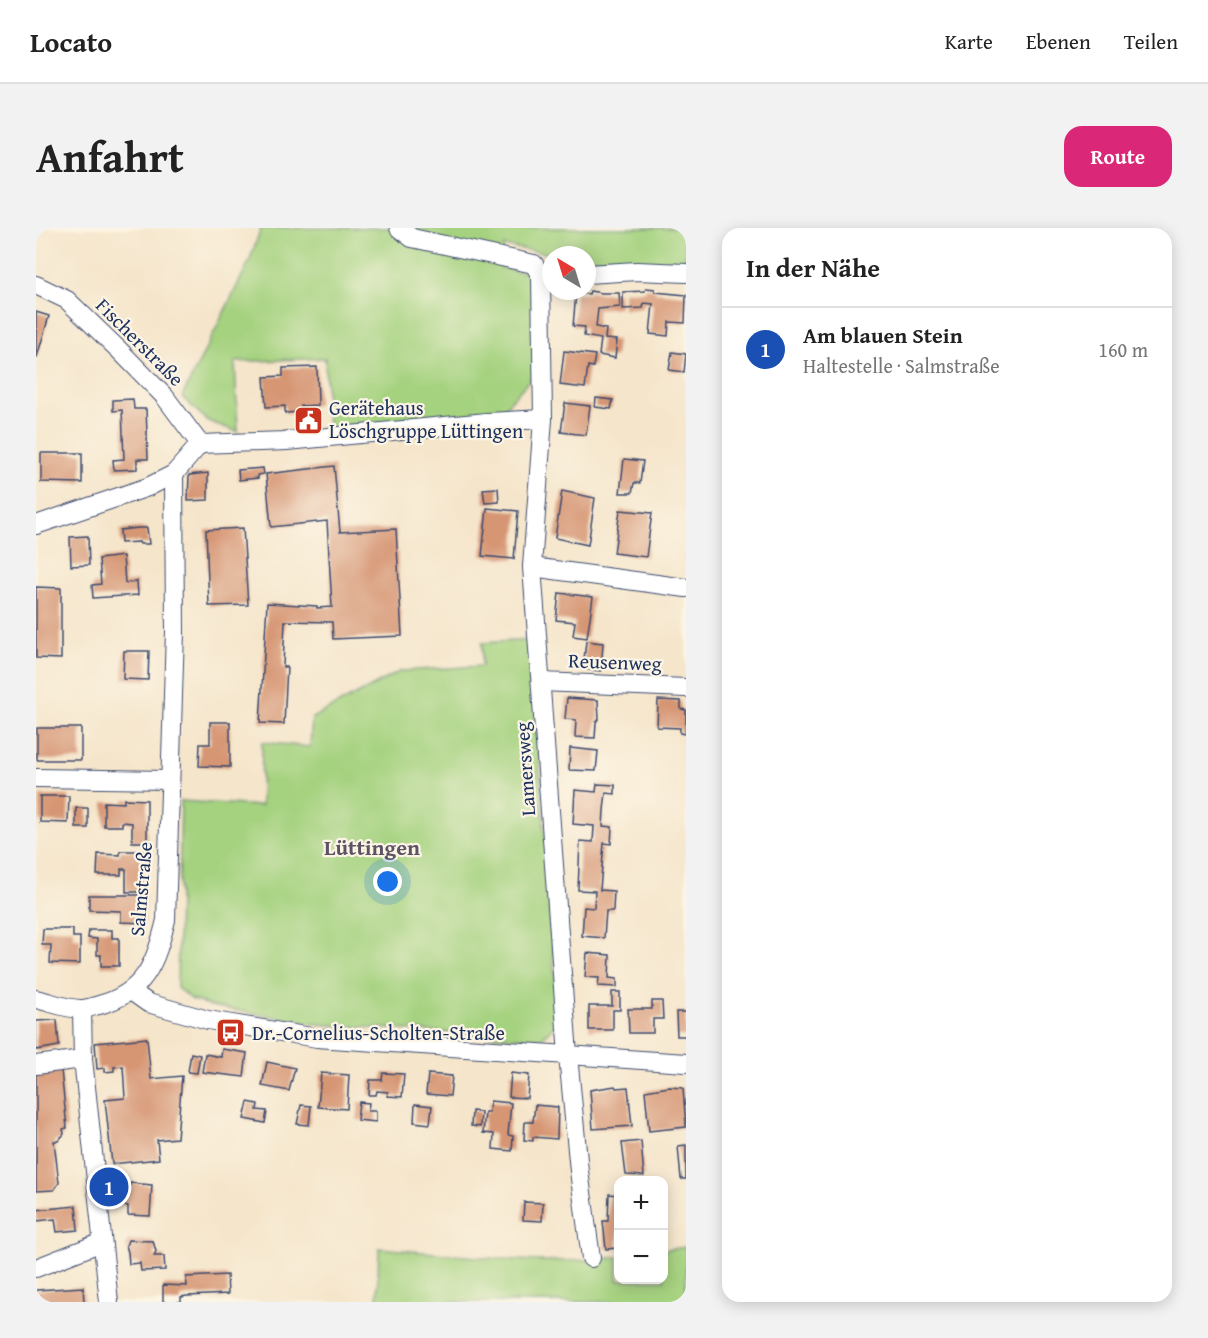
<!DOCTYPE html>
<html lang="de">
<meta charset="utf-8">
<style>
:root{--surface:#fff;--page:#f2f2f2;--text:#222;--muted:#767676;--line:#e0e0e0;--accent:#db2777}
body{margin:0;font-family:"Gentium Book Plus",serif;background:var(--page);color:var(--text)}
.controls{position:absolute;right:18px;bottom:18px;display:grid;overflow:hidden;border-radius:12px;box-shadow:0 3px 15px #0003}
.controls button{width:54px;height:54px;display:grid;place-items:center;padding:0;border:0;border-bottom:2px solid var(--line);background:var(--surface);color:var(--text);font:30px sans-serif}
.compass{position:absolute;left:506px;top:18px;width:54px;height:54px;border-radius:50%;background:var(--surface);box-shadow:0 3px 15px #0003;rotate:322deg}
.you{position:absolute;left:352px;top:654px;width:21px;height:21px;margin:-15px;border:4px solid #fff;border-radius:50%;background:#1a73e8;box-shadow:0 0 0 9px #1a73e833}
.badge{display:grid;place-items:center;width:39px;height:39px;border-radius:50%;background:var(--accent);color:#fff;font-size:20px;font-weight:700}
.pin{position:absolute;translate:-50% -50%;border:3px solid #fff;box-shadow:0 2px 6px #0006}
.list{margin:0;padding:0;list-style:none}
h2{display:flex;justify-content:space-between;align-items:center;height:78px;margin:0;padding:0 24px;font-size:26px}
h2 small{font-size:20px;font-weight:400;color:var(--muted)}
.list li{display:grid;grid-template-columns:39px 1fr auto;gap:18px;align-items:center;box-sizing:border-box;height:84px;padding:0 24px;border-top:2px solid var(--line)}
.list b{display:block;font-size:22px;white-space:nowrap}
.list p{margin:0;font-size:20px;white-space:nowrap;color:var(--muted)}
.list em{font-size:20px;font-style:normal;color:var(--muted)}
.map{position:relative;flex:none;width:650px;height:1074px;overflow:hidden;border-radius:18px}
header{display:flex;align-items:center;gap:36px;box-sizing:border-box;height:84px;padding:0 30px;background:var(--surface);border-bottom:2px solid var(--line)}
header strong{font-size:28px}
nav{display:flex;gap:33px;margin-inline-start:auto;font-size:21px}
.intro{display:flex;align-items:center;justify-content:space-between;box-sizing:border-box;height:144px;padding:0 36px}
h1{margin:0;font-size:42px}
.button{padding:15px 27px;border-radius:18px;background:var(--accent);color:#fff;font-size:21px;font-weight:700}
main{display:flex;gap:36px;padding:0 36px}
aside{flex:1;background:var(--surface);border-radius:18px;box-shadow:0 3px 15px #0003}
.map>svg:first-child{display:block}
</style>
<header>
<strong>Locato</strong>
<nav><a>Karte</a><a>Ebenen</a><a>Teilen</a></nav>
</header>
<div class="intro"><h1>Anfahrt</h1><a class="button">Route</a></div>
<main>
<div class="map">
<svg width="650" height="1074" viewBox="0 0 650 1074">
<rect width="100%" height="100%" fill="#fcf5e5"/>
<filter id="ink" filterUnits="userSpaceOnUse"><feTurbulence type="fractalNoise" baseFrequency=".0167" numOctaves="2"/><feDisplacementMap in="SourceGraphic" scale="12" xChannelSelector="R" yChannelSelector="G"/><feConvolveMatrix kernelMatrix="1 2 1 2 8 2 1 2 1" color-interpolation-filters="sRGB"/></filter>
<filter id="wash" filterUnits="userSpaceOnUse"><feTurbulence type="fractalNoise" baseFrequency=".008" numOctaves="4" result="noise"/><feDisplacementMap in="SourceGraphic" scale="24" xChannelSelector="R" yChannelSelector="G"/><feGaussianBlur stdDeviation="1.35" result="paint"/><feColorMatrix in="noise" values="0 0 0 0 0 0 0 0 0 0 0 0 0 0 0 0 0 1.4 0 .05"/><feComposite in="paint" operator="in"/></filter>
<g filter="url(#wash)">
<rect width="100%" height="100%" fill="#f5e5ca"/>
<g fill="#a5d27f" stroke="#60806e" stroke-width="1.5">
<path d="M225,0H650V34H591L551,30V27H521L468,18L465,40L497,46L498,147L462,187L292,202L289,130L199,134L202,204L172,193L146,169L213,34Z"/>
<path d="M495,412L522,794L505,811L278,796L175,778L155,771L141,760L145,573L225,578L226,514L274,519L276,490L365,443L446,438V415Z"/>
<path d="M650,1019V1074H341L343,1020C421,1026 504,1040 582,1029V1052H628V1022Z"/>
</g>
<g id="blocks">
<g fill="#d69573">
<path d="M610,60L619,61V64L650,67L649,95L633,94L632,108L614,106L617,76L608,75L607,80L587,81V64L609,63Z"/>
<path d="M554,63L566,65H583L584,79L562,81L560,99L570,101L569,111L581,112L579,130L563,127L565,111L548,108L549,99L537,98L540,65L553,66Z"/>
<path d="M0,84L13,88L1,129H0Z"/>
<path d="M528,123L559,127L557,139L552,138L549,160L524,157Z"/>
<path d="M636,124L650,126L648,144L633,142Z"/>
<path d="M281,139L282,177L265,178V184L249,185V178L230,179L228,149L247,148V140Z"/>
<path d="M560,170L577,172L575,181L559,179Z"/>
<path d="M97,171L98,181H110L112,231H101V241L78,242L77,232L88,231L86,182L77,183V172Z"/>
<path d="M529,175L554,178L550,207L525,204Z"/>
<path d="M5,225H46V255L5,254Z"/>
<path d="M588,231L607,233L604,255H598L596,265H584Z"/>
<path d="M298,238L304,304L360,301L366,408L297,411L296,394L249,393L247,439H251L248,496L224,495L231,375L281,378V380L296,379L291,293L235,299L230,246Z"/>
<path d="M227,240L228,246L222,247V250L203,252L202,242Z"/>
<path d="M172,245V272L152,273L153,247Z"/>
<path d="M462,260L463,274L449,275L447,261Z"/>
<path d="M526,263L559,270L552,317L519,310Z"/>
<path d="M451,280L482,283L478,331L446,328Z"/>
<path d="M584,282L616,285L610,329L578,325Z"/>
<path d="M102,300H111L113,316H104L103,314L85,315L84,302Z"/>
<path d="M207,300L212,377L173,378L170,302Z"/>
<path d="M52,308L53,337L35,338L34,309Z"/>
<path d="M87,328L89,355L101,353L102,367L57,370L56,357L65,356L63,331Z"/>
<path d="M0,359L25,360V431L0,430Z"/>
<path d="M523,365L557,369L551,410L537,408L539,394L520,392Z"/>
<path d="M550,413L567,415L565,443L547,441Z"/>
<path d="M88,423H113L112,452L87,451Z"/>
<path d="M531,470L562,472L563,490L560,494L559,510L539,509L540,492L529,491Z"/>
<path d="M622,472L645,473V481L650,482V506L644,505V500L621,499Z"/>
<path d="M174,494H194V539L163,538L164,516H174Z"/>
<rect x="1" y="500" width="44" height="32"/>
<path d="M534,520L562,523L560,543L533,542Z"/>
<path d="M561,556L579,557V566L570,565L568,582L567,598L576,599L575,616L568,615L564,662L578,663L577,683H570L568,710L546,708L548,679L558,680L559,663L542,662L544,613L557,614L558,598L537,596L539,562L560,564Z"/>
<path d="M4,568H33L32,595L4,594Z"/>
<path d="M88,571L111,572V614H96V595L86,594V598H68V574L88,575Z"/>
<rect x="40" y="580" width="12" height="20"/>
<path d="M84,623H108L105,664H90V641H85V647H61L62,626L84,627Z"/>
<path d="M53,667H109V695L85,694V683L53,682Z"/>
<path d="M7,701H37V709H44V736L14,735L15,717H6Z"/>
<path d="M53,702H76V710H83V738H65V727H61V711L52,710Z"/>
<path d="M551,725L574,727L573,750L581,751V759L562,758L563,750L549,749Z"/>
<path d="M576,764H584V782H577V802H553V778H576Z"/>
<path d="M616,773H626L627,791H617V805H593L592,781H616Z"/>
<path d="M640,784H650V808H641Z"/>
<path d="M21,792L23,818L0,822V793Z"/>
<path d="M111,810L115,851L146,848L141,910L121,912L123,931L76,936L69,872L89,870L87,838L78,839V843L69,844V840L61,841L59,815Z"/>
<path d="M186,821L211,825L208,849L166,844L169,826L185,829Z"/>
<path d="M155,825L164,827L161,845L152,844Z"/>
<path d="M231,834L259,840L253,863L226,858Z"/>
<path d="M25,842L31,900L27,901L28,906L22,913H18L23,955L18,962L0,963V845Z"/>
<path d="M285,845L313,847L311,881L282,879Z"/>
<path d="M347,845L368,846L366,869L351,868L352,864L341,863L340,867H333L334,852H346Z"/>
<path d="M475,845L493,847L491,870L473,869Z"/>
<path d="M392,846L416,848L414,868L390,866Z"/>
<path d="M579,858L580,860L592,859L596,898L557,901L554,862Z"/>
<path d="M633,859L647,860L650,899L613,903L609,863Z"/>
<path d="M454,873L475,875L472,907L477,908L476,923L457,921L458,906L447,905L449,884H453Z"/>
<path d="M212,874L222,876L221,882L231,883L229,895L208,891Z"/>
<path d="M323,874L333,875L332,883H340V894L321,892Z"/>
<path d="M379,876L396,878L394,896L378,894Z"/>
<path d="M265,877L275,878L273,897L261,896Z"/>
<path d="M499,877L522,879L521,911L497,909V913L488,912L489,894H497Z"/>
<path d="M436,883L445,884L444,899L435,898Z"/>
<path d="M605,913L608,948L590,947L586,915Z"/>
<path d="M650,917V951H645L642,918Z"/>
<path d="M94,955L116,957L114,988L92,987V978L83,977L84,963H93Z"/>
<path d="M573,966L582,967V1020L570,1021L567,993H572Z"/>
<path d="M488,974L507,975L506,993L487,992Z"/>
<path d="M40,978L42,1002L21,1004L19,991L1,993L0,982Z"/>
<path d="M92,1012L117,1013L120,1023L118,1028H128L129,1042L105,1043L104,1035L93,1036L92,1024L90,1018Z"/>
<path d="M191,1047L192,1066L151,1068L145,1069V1074H127V1057L151,1058L150,1049Z"/>
<path d="M47,1059L48,1074H0L1,1062Z"/>
</g>
</g>
</g>
<g filter="url(#ink)">
<use href="#blocks" fill-opacity="0" stroke="#3c4a6e" stroke-width="1.5"/>
<g fill="none" stroke-linecap="round" stroke-linejoin="round">
<defs>
<g id="minor">
<path d="M363,0L376,10L498,36L505,49L507,191L496,339L532,827L543,943L555,1030"/>
<path d="M551,46L601,43L650,45"/>
<path d="M0,57L31,72L83,122L129,169L164,216"/>
<path d="M164,216L251,213L451,194L507,191"/>
<path d="M0,297L112,259L138,246"/>
<path d="M496,339L650,360"/>
<path d="M505,454L650,460"/>
<path d="M0,550L134,552"/>
<path d="M95,763L112,775L172,792L281,810L650,835"/>
<path d="M0,771C14,774 31,781 45,781C51,781 58,778 63,777C109,765 120,734 130,692L139,403L138,246L164,216"/>
<path d="M46,781L47,831L73,1074"/>
<path d="M0,837L47,831"/>
<path d="M0,1040L66,1014"/>
</g>
</defs>
<use href="#minor" stroke="#3c4a6e" stroke-width="20"/>
<use href="#minor" stroke="#fff" stroke-width="18"/>
</g>
</g>
<defs>
<symbol id="civic-square" viewBox="-11 -11 22 22"><rect x="-9" y="-9" width="18" height="18" rx="4" fill="#c8321e" stroke="#fcf5e5"/><path d="M-.6-6.5H3V-4.5H.6V-3L4-1V1h2V6H-6V1h2V-1L-.6-3ZM-1.2 2.5V6h2.4V2.5Z" fill="#fff"/></symbol>
<symbol id="bus-square" viewBox="-11 -11 22 22"><rect x="-9" y="-9" width="18" height="18" rx="4" fill="#c8321e" stroke="#fcf5e5"/><path d="M-5-6H5V4H4V6H2V4H-2V6H-4V4H-5ZM-3.5-4V0h7V-4ZM-3.5 1.2v1.5H-2V1.2ZM2 1.2v1.5H3.5V1.2Z" fill="#fff"/></symbol>
</defs>
<g fill-rule="evenodd">
<use href="#civic-square" x="256" y="176" width="33" height="33"/>
<use href="#bus-square" x="178" y="788" width="33" height="33"/>
</g>
<g text-anchor="middle" stroke-width="4.5" stroke-linejoin="round" paint-order="stroke">
<g font-size="20" fill="#1b2f5e" stroke="#fcf5e5">
<text transform="translate(104 114) rotate(45)" y="7">Fischerstraße</text>
<text transform="translate(579 434) rotate(2)" y="7">Reusenweg</text>
<text transform="translate(489 541) rotate(-94)" y="7">Lamersweg</text>
<text transform="translate(105 661) rotate(-85)" y="7">Salmstraße</text>
</g>
<g font-size="20" fill="#1b2f5e" stroke="#fcf5e5" text-anchor="start">
<text x="293" y="187">Gerätehaus<tspan x="293" dy="23">Löschgruppe Lüttingen</tspan></text>
<text x="216" y="812">Dr.-Cornelius-Scholten-Straße</text>
</g>
<g font-size="22" font-weight="bold" fill="#5c5365" stroke="#fcf5e5">
<text x="336" y="627">Lüttingen</text>
</g>
</g>
</svg>
<div class="controls">
<button>+</button>
<button>−</button>
</div>
<svg class="compass" viewBox="-18 -18 36 36"><path d="M0-13l5 13h-10z" fill="#e53935"/><path d="M0 13l5-13h-10z" fill="#767676"/></svg>
<div class="you"></div>
<div class="pin badge" style="left:73px;top:959px;background:#1a4fb4">1</div>
</div>
<aside>
<h2>In der Nähe<small></small></h2>
<ul class="list">
<li><span class="badge" style="background:#1a4fb4">1</span><div><b>Am blauen Stein</b><p>Haltestelle · Salmstraße</p></div><em>160 m</em></li>
</ul>
</aside>
</main>
